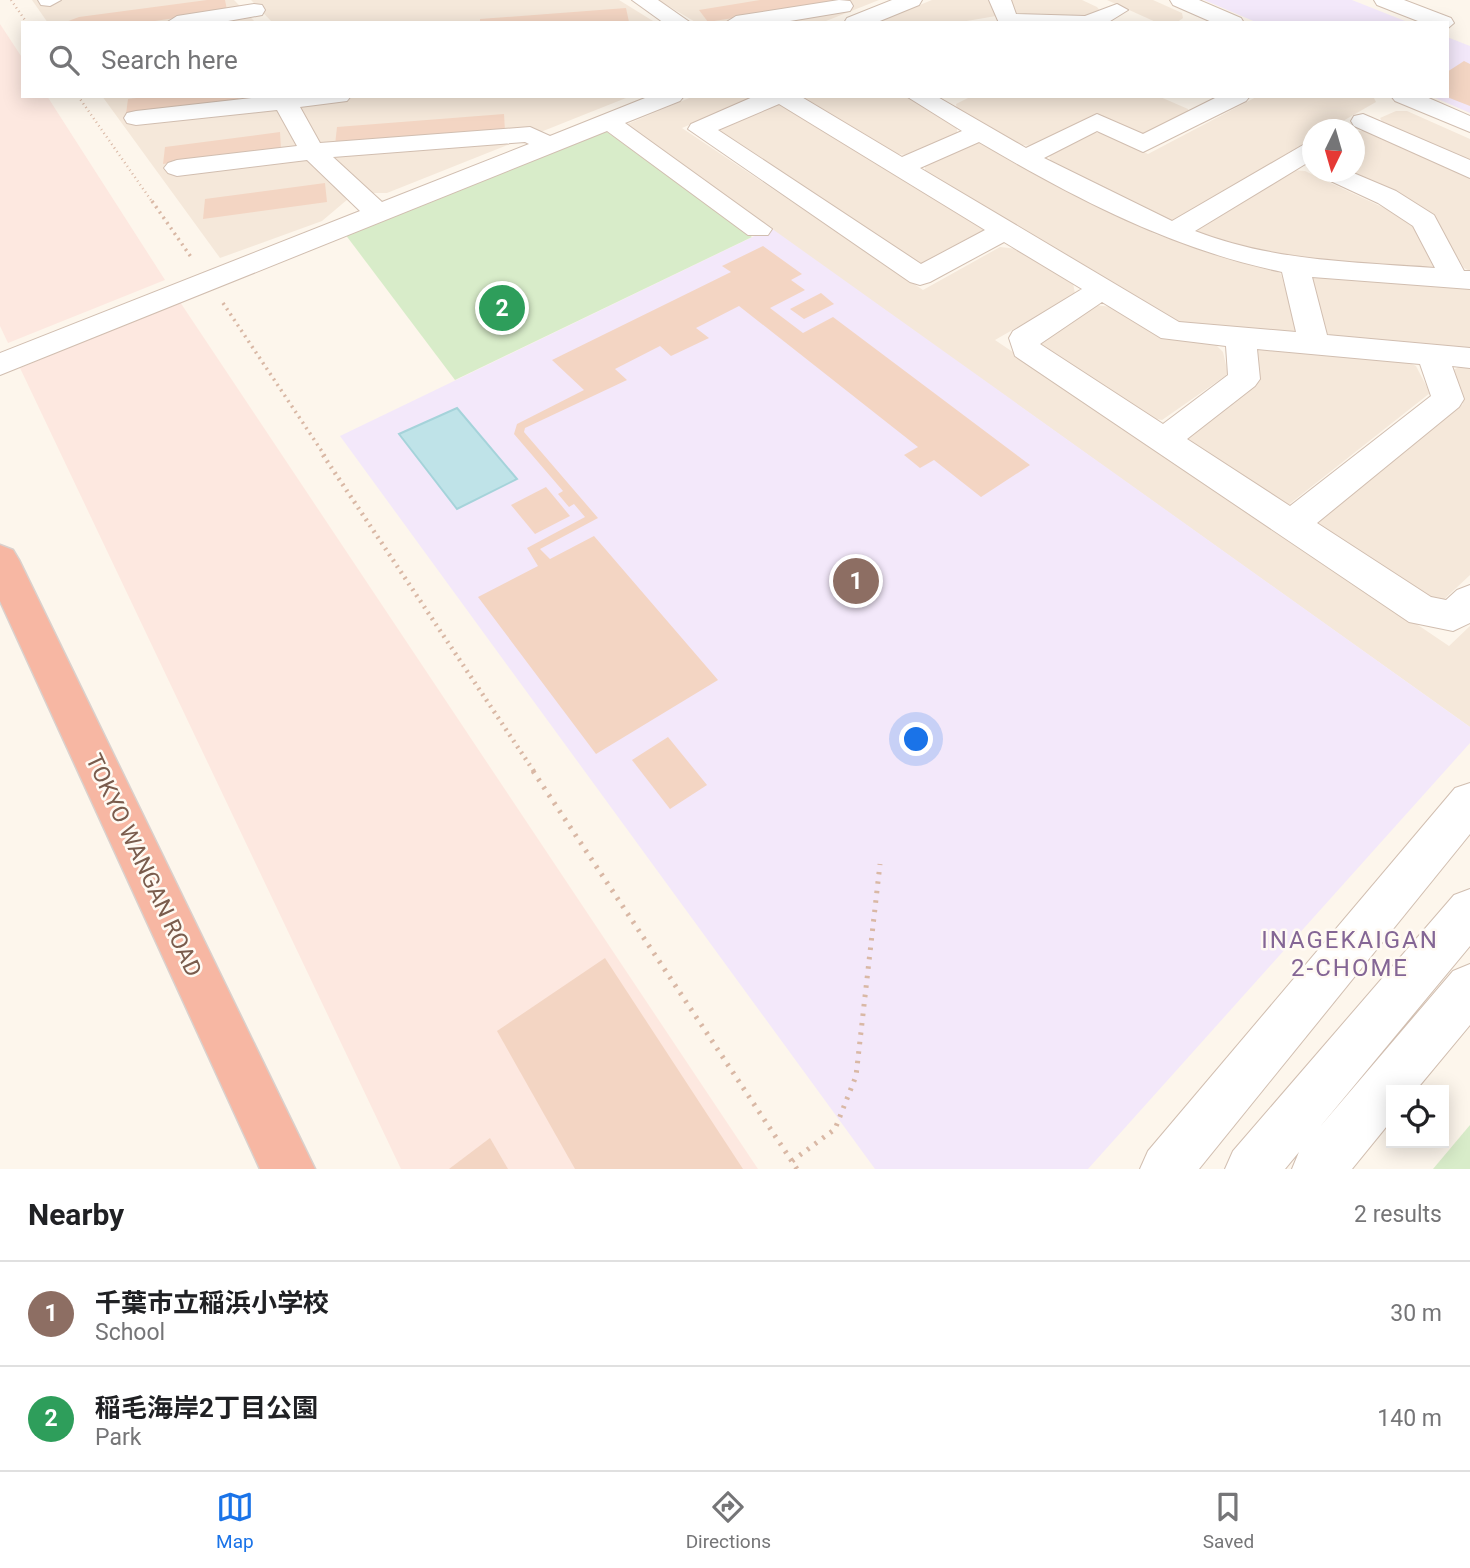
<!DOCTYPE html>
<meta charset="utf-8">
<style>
:root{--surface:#fff;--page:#f6f6f6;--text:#202124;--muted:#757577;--line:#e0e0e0;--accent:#1a73e8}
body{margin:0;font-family:Roboto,"Noto Sans JP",sans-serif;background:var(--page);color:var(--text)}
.controls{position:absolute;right:21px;bottom:21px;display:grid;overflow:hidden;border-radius:0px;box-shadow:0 4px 18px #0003}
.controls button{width:63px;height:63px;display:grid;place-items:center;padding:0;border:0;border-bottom:2px solid var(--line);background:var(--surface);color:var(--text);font:35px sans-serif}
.compass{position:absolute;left:1302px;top:119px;width:63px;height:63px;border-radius:50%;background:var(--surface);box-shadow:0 4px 18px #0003;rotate:185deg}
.you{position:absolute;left:917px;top:740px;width:24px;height:24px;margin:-18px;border:5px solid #fff;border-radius:50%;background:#1a73e8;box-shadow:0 0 0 10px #1a73e833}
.badge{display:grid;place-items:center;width:46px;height:46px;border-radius:50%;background:var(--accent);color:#fff;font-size:23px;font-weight:700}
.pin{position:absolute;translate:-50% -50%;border:4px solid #fff;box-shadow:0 2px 7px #0006}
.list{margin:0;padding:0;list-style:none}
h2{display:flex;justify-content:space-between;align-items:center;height:91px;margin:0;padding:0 28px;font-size:30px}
h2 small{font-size:23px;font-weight:400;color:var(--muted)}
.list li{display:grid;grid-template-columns:46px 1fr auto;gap:21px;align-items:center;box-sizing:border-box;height:105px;padding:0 28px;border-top:2px solid var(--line)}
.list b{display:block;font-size:26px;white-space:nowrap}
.list p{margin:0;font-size:23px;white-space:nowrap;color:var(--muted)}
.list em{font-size:23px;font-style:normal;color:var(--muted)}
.icon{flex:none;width:38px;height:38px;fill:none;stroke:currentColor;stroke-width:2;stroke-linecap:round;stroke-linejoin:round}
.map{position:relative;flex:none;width:1470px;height:1169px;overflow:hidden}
.search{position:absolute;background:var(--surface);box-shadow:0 4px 18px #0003;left:21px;right:21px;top:21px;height:77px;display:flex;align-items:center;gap:18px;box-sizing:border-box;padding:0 24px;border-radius:0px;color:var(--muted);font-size:26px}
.sheet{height:301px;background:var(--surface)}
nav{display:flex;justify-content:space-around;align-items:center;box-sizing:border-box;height:98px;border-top:2px solid var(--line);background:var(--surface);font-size:19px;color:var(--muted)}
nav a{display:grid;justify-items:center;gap:4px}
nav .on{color:var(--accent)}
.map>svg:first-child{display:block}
</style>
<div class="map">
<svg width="1470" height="1169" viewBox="0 0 1470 1169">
<rect width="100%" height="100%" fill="#fdf6ec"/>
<g fill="#f5e8da">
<path d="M32,0H234L256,23H48Z"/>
<path d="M251,0H619L653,21L273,23Z"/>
<path d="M658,0H879L821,23H697Z"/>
<path d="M932,0H990L996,16L955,23H875Z"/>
<path d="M1011,0H1082L1097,7L1101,12L1086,19L1027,17L1016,13Z"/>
<path d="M1107,0H1153L1182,13L1183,18L1176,23H1158Z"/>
<path d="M102,96H271L299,150L348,199L322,221L220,258Z"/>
<path d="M292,96H631L387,193H364L316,143Z"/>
<path d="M694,96H756L682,128L923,290L1000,247L1018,249L1073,283L1075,294L995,340L1449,646L1470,626V727L625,125Z"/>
<path d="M799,96H905L957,126V134L907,155L896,154Z"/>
<path d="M972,96H1158L1188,109L1191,116L1150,135H1136L1096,114L1033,146L1020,145L957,110L956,104Z"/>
<path d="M1258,96H1373L1376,102L1329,129L1312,130V139L1174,220H1161L1051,163L1049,155L1091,133H1105L1148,154Z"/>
<path d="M774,104L787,106L983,228L985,237L922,267L719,134L720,127Z"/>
<path d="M1396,111H1407L1470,139V164L1384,125L1380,118Z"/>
<path d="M1358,131H1370L1470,176V271L1464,268L1439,226L1410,205L1338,172H1354L1355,133Z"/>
<path d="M973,142H986L1155,234L1231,259L1268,266L1281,274L1297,329L1291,333L1174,325L925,173V166Z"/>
<path d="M1292,170L1305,171L1395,213L1415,228L1436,265L1428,271L1300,261L1202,237L1195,228Z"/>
<path d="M1316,275L1470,288V350L1335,338L1323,331L1306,279Z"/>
<path d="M1095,305L1112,307L1163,339L1215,344L1223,352L1228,374L1162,420L1145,417L1041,349V338Z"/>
<path d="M1257,349L1405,361L1416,366L1430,393L1287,506L1188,449L1185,436Z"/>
<path d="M1459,367H1470V575L1439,604L1315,522L1463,404L1449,372Z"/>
</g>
<g fill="#fde8e0">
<path d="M0,24L23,59V96H47L165,280L8,343L0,326Z"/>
<path d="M180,302L758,1169H401L20,368Z"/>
</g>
<g fill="#f3e8fa">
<path d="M1204,0H1352L1410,23H1258Z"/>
<path d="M1447,37L1470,46V113L1431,96H1447Z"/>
<path d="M771,228L1470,727V743L1088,1169H875L340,436Z"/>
</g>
<g fill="#d8ecc9">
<path d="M603,129L752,237L455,380L345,234Z"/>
<path d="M1470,1125V1169H1433Z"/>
</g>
<path fill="#bfe3e8" stroke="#a5d3da" stroke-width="2" d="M457,408L517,479L457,509L399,434Z"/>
<g fill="#f3d5c3">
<path d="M207,0H225L227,10L142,23H63L79,17Z"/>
<path d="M760,0H839V1L708,22L699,10Z"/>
<path d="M626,8L629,22L480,23V19Z"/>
<path d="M1464,61L1470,64V106L1447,97V72Z"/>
<path d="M153,96H239L238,101L126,114L128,99Z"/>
<path d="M504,114L505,131L335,145L337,127Z"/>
<path d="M280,132L281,149L163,164L165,147Z"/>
<path d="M325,183L327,202L203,219L205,199Z"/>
<path d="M763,246L802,274L791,280L805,290L770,308L803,333L833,317L1030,465L981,497L934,460L920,468L904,455L918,447L739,306L696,328L709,338L671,356L660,346L615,369L627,380L525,428L524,432L598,518L540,549L550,559L594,536L718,680L596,754L478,597L538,566L527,548L585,517L574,504L569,507L558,494L563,491L514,434L517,424L584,390L552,360L731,272L722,266Z"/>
<path d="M821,293L834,304L804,319L790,309Z"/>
<path d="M546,487L570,516L535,534L511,505Z"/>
<path d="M668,737L707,785L670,809L632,760Z"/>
<path d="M605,958L743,1169H575L497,1031Z"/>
<path d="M490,1138L508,1169H449Z"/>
</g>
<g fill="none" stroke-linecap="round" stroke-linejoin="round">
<defs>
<g id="minor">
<path d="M38,0H61L50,6L41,5Z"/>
<path d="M632,0H658L691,23H664Z"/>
<path d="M839,0L850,1L853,6L850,11L778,23H725L736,16Z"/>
<path d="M892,0H922L919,5L875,23H844L847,18Z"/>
<path d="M989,0H1011L1016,14L1085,16L1117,4L1128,10L1107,23H999Z"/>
<path d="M1170,0H1199L1241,18L1244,23H1214L1173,5Z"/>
<path d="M1374,0H1404L1451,18L1454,23L1447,29V23H1423L1377,5Z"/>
<path d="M254,4L262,5L265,10L262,15L217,23H166L177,16Z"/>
<path d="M270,96H351L347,101L300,107L320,143L530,127L550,136L650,96H684L680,101L625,123L772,229L768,235H748L607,131L0,375V353L360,211L307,160L177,176L168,173L164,168L168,163L177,160L297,146L277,110L136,125L127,123L124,118L127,113L136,111ZM525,142L529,144L382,202L333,157Z"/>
<path d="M755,96H800L902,157L962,131L906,96H936L1026,148L1097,114L1143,134L1219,96H1250L1246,101L1143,152L1097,131L1044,158L1172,221L1303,145L1312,143V160L1195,231C1272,261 1353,262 1435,268L1413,226L1378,203L1322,177L1318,172H1351L1396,191L1434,215L1464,271H1470V289L1312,277L1327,335L1470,348V368L1452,366L1464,399L1459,407L1317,523L1431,597L1446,600L1457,590L1470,585V623L1453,631L1409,622L1015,356L1009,338L1013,331L1082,289L1004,242L930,282L920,285L910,282L688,129L691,124ZM779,104L985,230L921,264L718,130ZM979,142C1076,199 1172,249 1282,272L1296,332L1179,322L920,168ZM1102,302L1161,338L1226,346L1228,375L1163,424L1040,344ZM1257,349L1420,364L1431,396L1290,506L1187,439L1255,386L1260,379Z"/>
<path d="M1391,96H1424L1470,116V132L1395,101Z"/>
<path d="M1363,114L1470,160V178L1354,126L1351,121L1354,116Z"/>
<path d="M1470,783V834L1199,1169H1140L1148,1151L1455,788Z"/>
<path d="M1470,889V946L1319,1128L1453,971L1470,964V1025L1416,1090H1391V1121L1352,1169H1292L1299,1152L1285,1169H1225L1233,1151L1454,895Z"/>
</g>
<path id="highway" d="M0,545L13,550L19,560L315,1169H260L0,601Z"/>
</defs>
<use href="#minor" stroke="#d1beb0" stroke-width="2"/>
<use href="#highway" stroke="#dad1cd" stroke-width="3"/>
<g stroke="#d9b8a5" stroke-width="2.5" stroke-dasharray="1 3.5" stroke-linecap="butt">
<path d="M11,0L27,23"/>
<path d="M78,96L153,203"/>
</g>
<g stroke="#d9b8a5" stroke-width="3.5" stroke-dasharray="2 4.5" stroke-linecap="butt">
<path d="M152,201L191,257"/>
<path d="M223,303L325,456"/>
</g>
<path stroke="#d9b8a5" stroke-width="4.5" stroke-dasharray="2 5" stroke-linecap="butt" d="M323,455L535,773"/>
<g stroke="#d9b8a5" stroke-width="5" stroke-dasharray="2.5 7" stroke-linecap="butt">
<path d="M533,771L797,1169"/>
<path d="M792,1161L835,1129L856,1076L880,864"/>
</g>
<use href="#minor" fill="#fff" fill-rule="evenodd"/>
<use href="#highway" fill="#f7b7a3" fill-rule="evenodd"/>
</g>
<g text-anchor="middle" stroke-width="5" stroke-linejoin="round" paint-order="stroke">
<g font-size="23" fill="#7a5c4d" stroke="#fffaf3">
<text transform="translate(144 865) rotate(65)" y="8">TOKYO WANGAN ROAD</text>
</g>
<g font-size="24" letter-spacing="2" fill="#846695" stroke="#fffaf3">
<text x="1350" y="948">INAGEKAIGAN<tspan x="1350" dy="28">2-CHOME</tspan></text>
</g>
</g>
</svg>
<div class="controls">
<button><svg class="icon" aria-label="locate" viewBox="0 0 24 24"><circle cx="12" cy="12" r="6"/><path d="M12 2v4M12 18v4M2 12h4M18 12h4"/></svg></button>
</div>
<svg class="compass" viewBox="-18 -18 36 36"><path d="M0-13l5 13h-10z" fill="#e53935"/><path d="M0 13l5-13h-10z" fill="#757577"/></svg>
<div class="you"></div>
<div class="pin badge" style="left:856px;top:581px;background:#8d6e63">1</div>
<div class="pin badge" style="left:502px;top:308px;background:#2e9e5b">2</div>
<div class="search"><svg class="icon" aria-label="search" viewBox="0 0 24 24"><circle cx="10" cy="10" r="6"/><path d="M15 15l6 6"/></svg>Search here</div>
</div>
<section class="sheet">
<h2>Nearby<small>2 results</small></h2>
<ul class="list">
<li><span class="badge" style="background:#8d6e63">1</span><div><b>千葉市立稲浜小学校</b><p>School</p></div><em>30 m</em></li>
<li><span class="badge" style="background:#2e9e5b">2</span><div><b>稲毛海岸2丁目公園</b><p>Park</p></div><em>140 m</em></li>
</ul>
</section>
<nav>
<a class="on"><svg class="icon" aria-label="map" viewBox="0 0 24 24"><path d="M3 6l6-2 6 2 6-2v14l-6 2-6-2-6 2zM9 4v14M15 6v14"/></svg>Map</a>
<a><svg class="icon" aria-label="directions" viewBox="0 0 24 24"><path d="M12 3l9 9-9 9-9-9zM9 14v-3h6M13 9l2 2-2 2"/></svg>Directions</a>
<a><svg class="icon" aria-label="saved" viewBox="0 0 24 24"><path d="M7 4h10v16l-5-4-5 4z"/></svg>Saved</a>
</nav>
